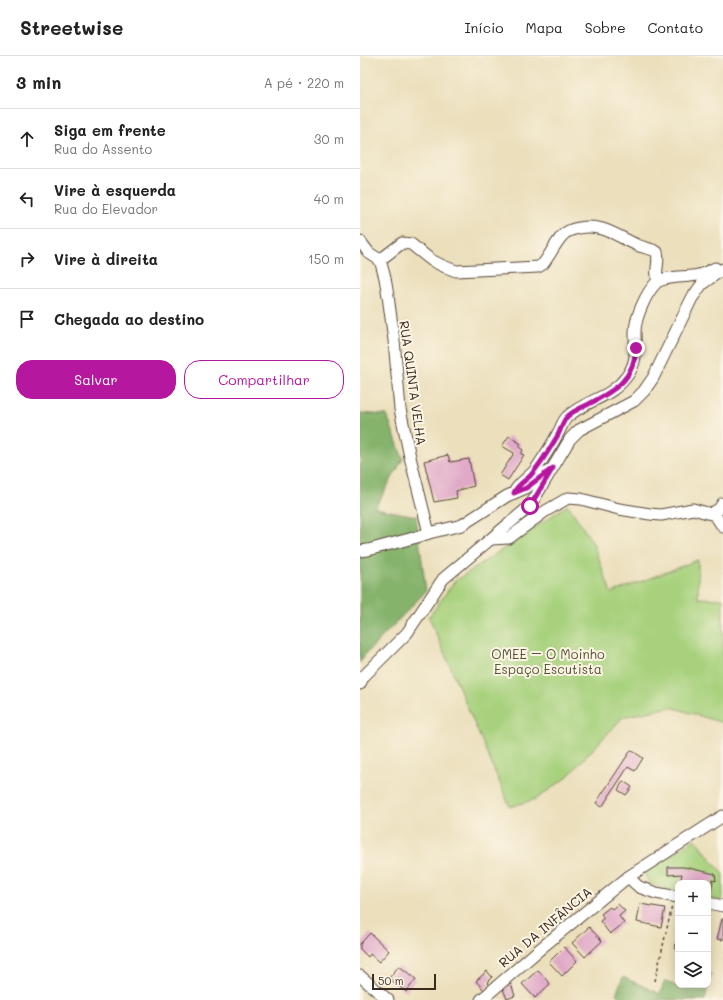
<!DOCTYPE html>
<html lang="pt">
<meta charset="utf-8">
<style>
:root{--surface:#fff;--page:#f2f2f2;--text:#222;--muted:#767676;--line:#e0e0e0;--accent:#b5179e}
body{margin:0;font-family:Mali,sans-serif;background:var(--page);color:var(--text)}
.controls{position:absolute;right:12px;bottom:12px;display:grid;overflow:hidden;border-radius:8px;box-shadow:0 2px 10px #0003}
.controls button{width:36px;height:36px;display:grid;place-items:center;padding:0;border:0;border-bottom:1px solid var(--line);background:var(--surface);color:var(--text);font:20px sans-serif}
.scale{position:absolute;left:12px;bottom:10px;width:64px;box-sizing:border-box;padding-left:4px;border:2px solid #3b2a1e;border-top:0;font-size:11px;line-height:14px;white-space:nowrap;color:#3b2a1e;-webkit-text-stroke:3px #fcf5e5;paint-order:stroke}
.stop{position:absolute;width:12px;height:12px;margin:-9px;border:3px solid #b5179e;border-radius:50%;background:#fff}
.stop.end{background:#b5179e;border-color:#fff;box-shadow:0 1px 4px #0008}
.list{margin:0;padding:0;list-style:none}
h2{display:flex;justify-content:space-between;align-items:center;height:52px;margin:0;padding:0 16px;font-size:17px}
h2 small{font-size:13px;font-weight:400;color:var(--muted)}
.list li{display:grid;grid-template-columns:26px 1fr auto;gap:12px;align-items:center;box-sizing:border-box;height:60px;padding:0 16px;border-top:1px solid var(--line)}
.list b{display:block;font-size:15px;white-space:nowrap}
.list p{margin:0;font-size:13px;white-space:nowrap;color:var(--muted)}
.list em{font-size:13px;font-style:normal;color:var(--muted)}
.actions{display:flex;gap:8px;padding:12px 16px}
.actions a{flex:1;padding:9px 0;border:1px solid var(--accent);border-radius:16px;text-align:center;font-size:14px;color:var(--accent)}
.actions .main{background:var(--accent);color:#fff}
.icon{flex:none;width:22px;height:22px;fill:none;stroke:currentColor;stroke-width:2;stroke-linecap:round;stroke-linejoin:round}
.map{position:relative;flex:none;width:363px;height:944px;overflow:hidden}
header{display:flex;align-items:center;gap:24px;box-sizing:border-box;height:56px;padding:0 20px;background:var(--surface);border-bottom:1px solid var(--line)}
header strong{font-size:19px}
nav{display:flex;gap:22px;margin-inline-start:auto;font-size:14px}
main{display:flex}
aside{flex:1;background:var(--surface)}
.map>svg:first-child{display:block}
</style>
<header>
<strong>Streetwise</strong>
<nav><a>Início</a><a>Mapa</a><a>Sobre</a><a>Contato</a></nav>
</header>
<main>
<aside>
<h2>3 min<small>A pé · 220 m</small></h2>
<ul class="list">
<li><svg class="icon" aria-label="ahead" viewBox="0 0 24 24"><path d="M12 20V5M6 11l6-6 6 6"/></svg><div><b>Siga em frente</b><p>Rua do Assento</p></div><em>30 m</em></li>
<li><svg class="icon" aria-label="left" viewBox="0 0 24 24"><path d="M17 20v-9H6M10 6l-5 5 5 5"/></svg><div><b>Vire à esquerda</b><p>Rua do Elevador</p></div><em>40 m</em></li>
<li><svg class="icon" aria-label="right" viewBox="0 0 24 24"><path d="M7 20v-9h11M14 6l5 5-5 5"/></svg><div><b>Vire à direita</b></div><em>150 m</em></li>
<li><svg class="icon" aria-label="arrive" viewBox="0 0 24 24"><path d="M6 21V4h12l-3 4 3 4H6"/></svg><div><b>Chegada ao destino</b></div></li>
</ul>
<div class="actions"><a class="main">Salvar</a><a>Compartilhar</a></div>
</aside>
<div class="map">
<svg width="363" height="944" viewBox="0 0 363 944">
<rect width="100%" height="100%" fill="#fcf5e5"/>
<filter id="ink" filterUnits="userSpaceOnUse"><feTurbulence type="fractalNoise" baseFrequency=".025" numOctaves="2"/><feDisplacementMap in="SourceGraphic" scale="8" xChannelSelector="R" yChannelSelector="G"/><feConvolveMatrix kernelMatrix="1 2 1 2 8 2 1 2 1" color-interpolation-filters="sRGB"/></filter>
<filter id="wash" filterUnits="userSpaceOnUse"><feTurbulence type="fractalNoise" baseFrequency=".012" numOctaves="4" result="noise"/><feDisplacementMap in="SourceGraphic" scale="16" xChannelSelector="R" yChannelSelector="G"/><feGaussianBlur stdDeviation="0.9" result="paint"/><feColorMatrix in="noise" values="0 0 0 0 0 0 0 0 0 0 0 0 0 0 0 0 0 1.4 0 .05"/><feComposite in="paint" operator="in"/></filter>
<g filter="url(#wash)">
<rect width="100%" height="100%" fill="#ebdfbc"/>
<g fill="#a7d17d" stroke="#717e4e">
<path d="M208,449L233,487L251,537L338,504V542L363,543V667L311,651L263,661L206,722L176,743L150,751L69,561L94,526Z"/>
<path d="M335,783L363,818V845L348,842V827H318V836C308,834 280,830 287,815Z"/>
</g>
<g fill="#85b36c" stroke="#606e45">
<path d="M0,357L27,359L43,403L15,452L56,460L66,535L4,600L0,607Z"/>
<path d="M348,916L351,918L345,944H267L256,938L263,921L300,938L305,924L323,934L328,929H348Z"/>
</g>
<g id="blocks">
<g fill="#e0a9c8">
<path d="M149,380L161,388L159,391L163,394L161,398L164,399L148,424L140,419L154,397L142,390Z"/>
<path d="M88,399L90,406L109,403L114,430L96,435L97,442L74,446L64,405Z"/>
<path d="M271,694L283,702L275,715L268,711L242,751L236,747Z"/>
<path d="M263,725L272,731L266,739L258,734Z"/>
<path d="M308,811H324L355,818L356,825L352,824V825L353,826L351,836L348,835V827H320L322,818L308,819Z"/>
<path d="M258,848L265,855L259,860L264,867L250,878L240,865L244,862L241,858L250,851L252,853Z"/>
<path d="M280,848L305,852L301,871L277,866Z"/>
<path d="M362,863H363V884L357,883Z"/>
<path d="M229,871L242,885L225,901L212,887Z"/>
<path d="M10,877L29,895L19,906L10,898L8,901L0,893V888Z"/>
<path d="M317,880H318V894L315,893Z"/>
<path d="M204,891L217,905L202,920L189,906Z"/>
<path d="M39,910L56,923L46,936L29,922Z"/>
<path d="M178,914L190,928L175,942L162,928Z"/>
<path d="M127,915L132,921L127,926L130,929L124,934L116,925Z"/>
<path d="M151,928L155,940L147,943L142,931Z"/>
</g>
</g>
</g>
<g filter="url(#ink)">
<use href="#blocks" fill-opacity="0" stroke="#554536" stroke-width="1"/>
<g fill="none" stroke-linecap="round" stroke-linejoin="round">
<defs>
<g id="minor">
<path d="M0,185L9,197L20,204"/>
<path d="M20,204L42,187L51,188L71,204L83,210L96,215L178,211L183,208C190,199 195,188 202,180C206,175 213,173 219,172C241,167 257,180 277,189C283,192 291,192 297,196C300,207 294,214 298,225"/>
<path d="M20,204L25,222L28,240L34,284L40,353L50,401L69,477"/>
<path d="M154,437C158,427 169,422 176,413C183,402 191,391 197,379C201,373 202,366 207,361C227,343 250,343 267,320C278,305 275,294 275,276C275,262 286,237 296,227C305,219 326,222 338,219C344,218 349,215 355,212"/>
<path d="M353,456L363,471"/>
<path d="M131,483L149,482L184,456L208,442L221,443L259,453L290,458L301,459L333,453L351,458L359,453L363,447"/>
<path d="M0,495L8,494L57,481L69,477L102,469L147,440L166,432L189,415"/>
<path d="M0,628L3,621L47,577L83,523L170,450L210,383L219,374L274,345L284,335L293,322L332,242L342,228L363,213"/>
<path d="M268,821L279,831L296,837L318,841"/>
<path d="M348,847L363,850"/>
<path d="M0,920L28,944"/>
<path d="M121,944L180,893L268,821L363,760"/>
</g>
</defs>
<use href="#minor" stroke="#554536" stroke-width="13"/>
<path stroke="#554536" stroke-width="1.5" stroke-dasharray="3 3" stroke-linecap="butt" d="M295,925L312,850"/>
<use href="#minor" stroke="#fff" stroke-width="11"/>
</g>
</g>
<g fill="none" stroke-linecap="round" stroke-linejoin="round" filter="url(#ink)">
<path stroke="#b5179e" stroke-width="5" d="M170,450L193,412L166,432L154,437C157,429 164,426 170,420C181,408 190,392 198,379C201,373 202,367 206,362C211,356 220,352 227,349C253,335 274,325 276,292"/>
</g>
<g text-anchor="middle" stroke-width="4" stroke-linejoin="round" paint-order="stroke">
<g font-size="13" fill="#3b2a1e" stroke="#fcf5e5">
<text transform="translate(53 327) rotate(82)" y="5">RUA QUINTA VELHA</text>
<text transform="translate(185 871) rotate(-40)" y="5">RUA DA INFÂNCIA</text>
</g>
<g font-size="13" fill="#565436" stroke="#fcf5e5">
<text x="188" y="603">OMEE – O Moinho<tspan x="188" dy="15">Espaço Escutista</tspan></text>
</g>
</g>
</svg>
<div class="controls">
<button>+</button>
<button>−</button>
<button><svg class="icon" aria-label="layers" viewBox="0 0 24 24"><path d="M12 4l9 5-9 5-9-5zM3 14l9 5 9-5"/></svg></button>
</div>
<div class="scale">50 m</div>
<div class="stop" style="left:170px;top:450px"></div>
<div class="stop end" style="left:276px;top:292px"></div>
</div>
</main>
